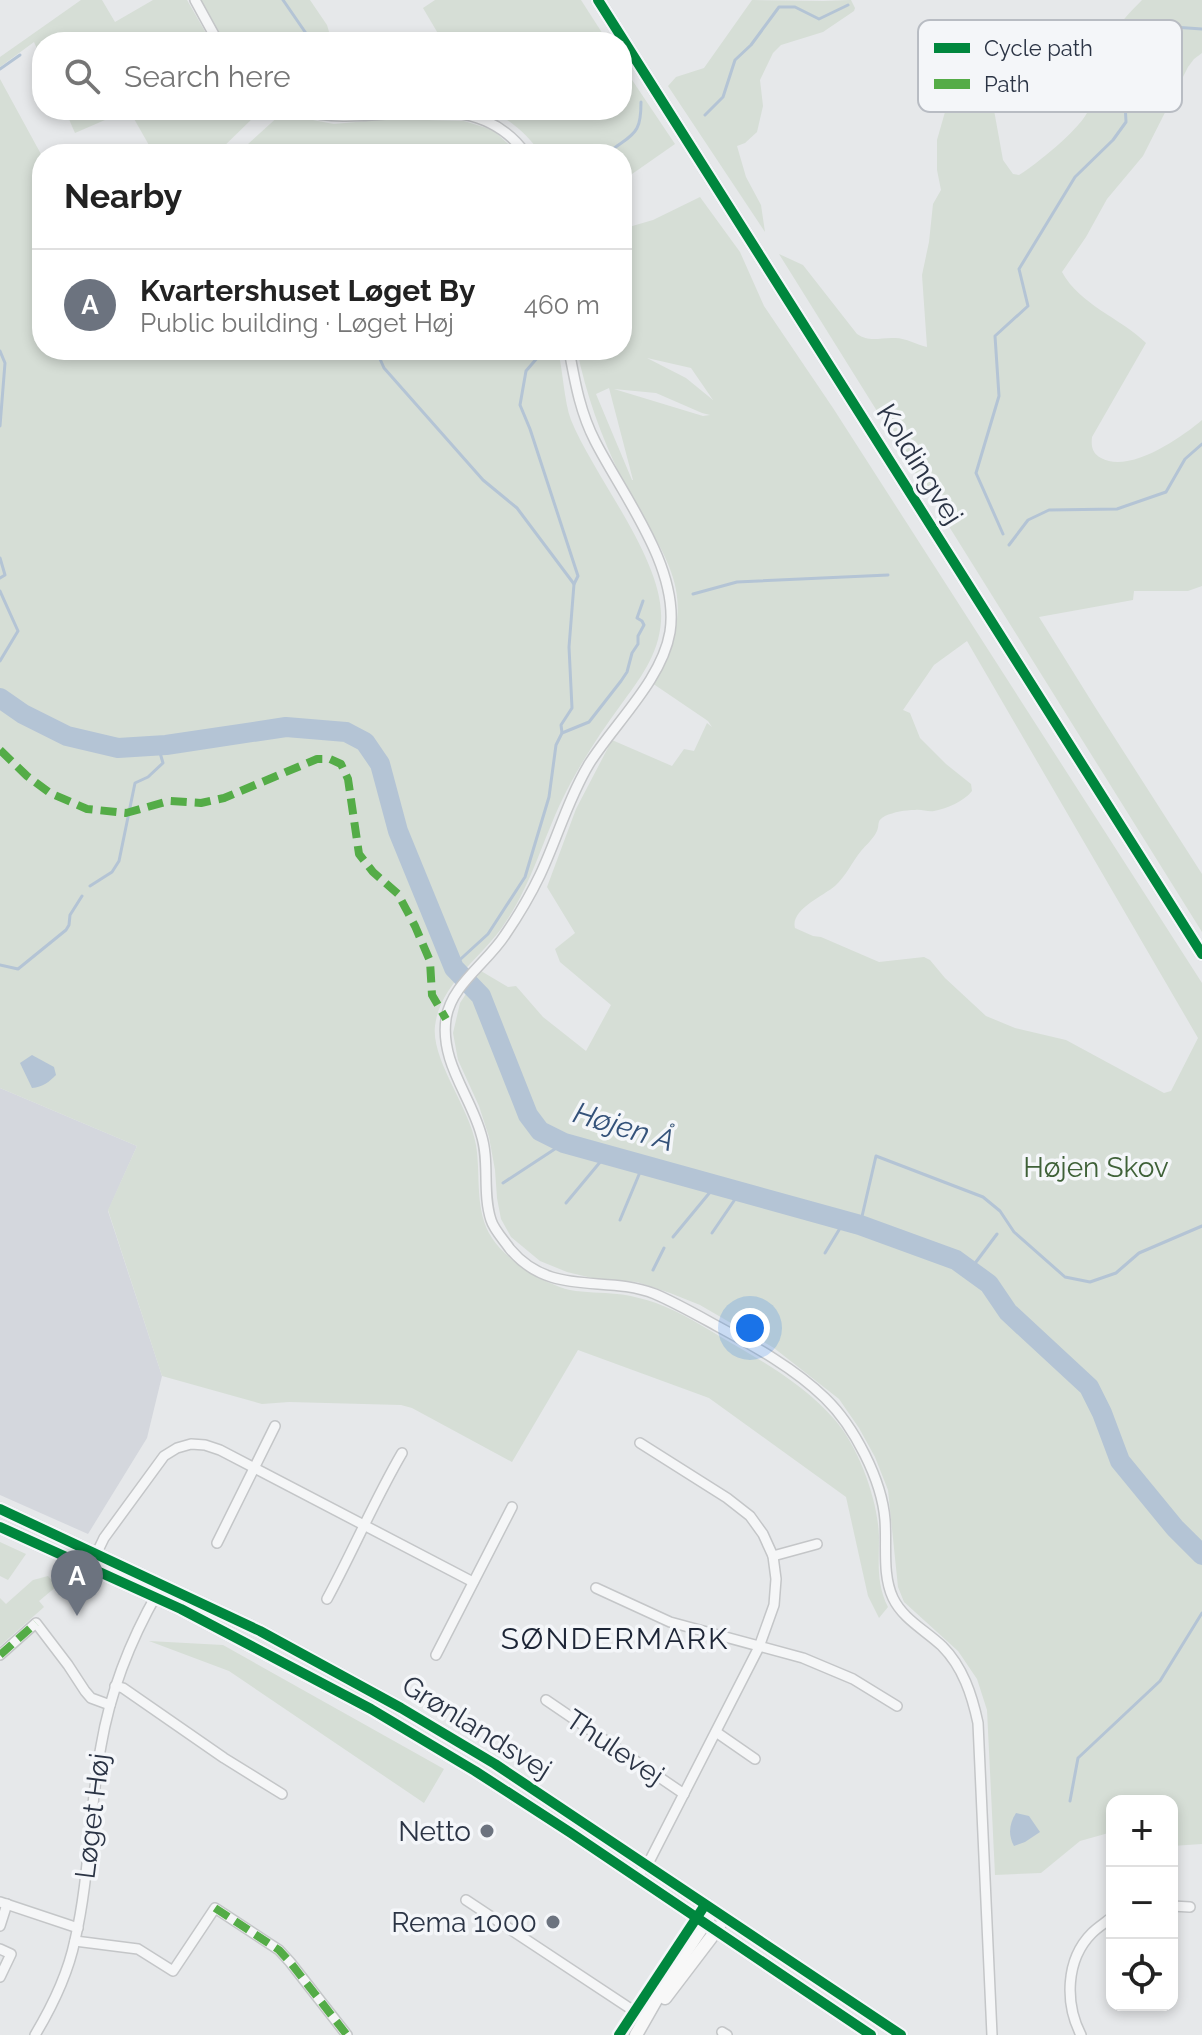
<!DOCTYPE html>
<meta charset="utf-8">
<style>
:root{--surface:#fff;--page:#f6f6f6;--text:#222;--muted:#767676;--line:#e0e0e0;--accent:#6c737f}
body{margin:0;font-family:Raleway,sans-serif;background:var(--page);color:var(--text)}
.controls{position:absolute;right:24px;bottom:24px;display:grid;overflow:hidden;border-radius:16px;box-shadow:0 4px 12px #0003}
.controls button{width:72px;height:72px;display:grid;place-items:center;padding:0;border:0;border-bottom:2px solid var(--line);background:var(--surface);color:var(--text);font:40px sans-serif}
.you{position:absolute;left:750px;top:1328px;width:28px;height:28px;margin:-20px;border:6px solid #fff;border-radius:50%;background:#1a73e8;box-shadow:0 0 0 12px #1a73e833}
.badge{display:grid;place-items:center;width:52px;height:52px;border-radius:50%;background:var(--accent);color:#fff;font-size:26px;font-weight:700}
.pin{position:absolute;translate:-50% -66px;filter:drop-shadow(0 2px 4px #0008)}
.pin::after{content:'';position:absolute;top:42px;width:28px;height:24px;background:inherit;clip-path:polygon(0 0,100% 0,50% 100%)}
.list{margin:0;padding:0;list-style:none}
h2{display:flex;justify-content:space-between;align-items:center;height:104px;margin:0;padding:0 32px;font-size:34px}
h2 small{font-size:26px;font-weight:400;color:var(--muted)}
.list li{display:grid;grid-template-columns:52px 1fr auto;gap:24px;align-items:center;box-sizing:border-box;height:112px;padding:0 32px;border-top:2px solid var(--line)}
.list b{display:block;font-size:30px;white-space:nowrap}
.list p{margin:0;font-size:26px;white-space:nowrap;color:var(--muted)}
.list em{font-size:26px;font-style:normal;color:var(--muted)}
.icon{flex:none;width:44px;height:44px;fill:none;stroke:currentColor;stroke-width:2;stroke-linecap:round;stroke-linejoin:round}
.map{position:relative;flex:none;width:1202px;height:2035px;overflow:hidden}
.search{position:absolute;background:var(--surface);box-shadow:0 4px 12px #0003;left:32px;top:32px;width:600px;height:88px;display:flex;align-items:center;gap:20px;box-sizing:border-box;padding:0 28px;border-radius:32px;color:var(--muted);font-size:30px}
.panel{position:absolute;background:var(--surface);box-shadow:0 4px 12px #0003;left:32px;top:144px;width:600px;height:216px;border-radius:32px}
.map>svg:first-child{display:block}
</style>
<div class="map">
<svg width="1202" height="2035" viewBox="0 0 1202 2035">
<rect width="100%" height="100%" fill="#e6e8ea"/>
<path fill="#d4d7dd" d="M0,1088L137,1146L108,1211L162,1376L147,1438L88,1534L0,1495Z"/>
<g fill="#d6ded6" fill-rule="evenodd">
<path d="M81,0H102L115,22L153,0H187L211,42H42V60L34,42L0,67V57Z"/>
<path d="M199,0H310L327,25L332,42H224Z"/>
<path d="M435,0H581L608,42H443L423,8Z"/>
<path d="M752,0L823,1L851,0L855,8L854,11L823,32L781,45L773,53L760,80L763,106L757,132L745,143L737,146L746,177L761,205L765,232L668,86L676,77L704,68Z"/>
<path d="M1142,0H1202V53L1194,59L1188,67L1143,156L1107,199L1086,237L1062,272C1080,305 1119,317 1146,343L1092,437C1091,446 1092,453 1101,458C1129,474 1181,438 1202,420V586L1188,591H1134L1133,600L1039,617L1095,707L1202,874V932L779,254L803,265L857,334C870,343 881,337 895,338C906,338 917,345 927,347L922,275L929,242L933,204L941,190L937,170V140L945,112L955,94L976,76L992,99L1003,160L1013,174L1019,175C1037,164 1077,131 1087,113C1095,98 1093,81 1097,65C1101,43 1126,16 1142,0Z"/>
<path d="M622,65L675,144L622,181V154H541C527,134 512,121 490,110H622Z"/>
<path d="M0,79L42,156V178L34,193L42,213V350H558C563,371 564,401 571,420C594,477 665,561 661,621C659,655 639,680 620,706C598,736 578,767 562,800C542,842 532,883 505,923C483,957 440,983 435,1026C431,1060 470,1108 476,1145C481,1175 474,1211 492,1238C506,1260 544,1284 570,1290C585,1293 602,1292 617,1294C630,1295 644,1299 656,1303C681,1312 704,1327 726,1340C764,1362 806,1386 835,1420C859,1448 878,1500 879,1537C879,1562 876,1583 888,1607L879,1618L868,1596L846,1497L709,1398L578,1350L512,1462L412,1408L401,1405L289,1402L262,1404L162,1376L108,1210L137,1146L0,1088Z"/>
<path d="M65,110H128L75,133Z"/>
<path d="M129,110H261L216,154H154Z"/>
<path d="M281,114L334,124L388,119L464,121L493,130L519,154H237Z"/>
<path d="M700,197L740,252L764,306L833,408L1202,983V1844L1172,1846V1801H1112V1832L1080,1841L1041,1873L995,1875L987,1710L977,1679L958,1651L904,1602L898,1587L888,1490L875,1457L859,1428L839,1399L774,1348L700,1305L670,1293L637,1282L600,1280L567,1272L540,1261L511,1237L501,1219L497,1198L495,1170L489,1137L479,1106L458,1060L453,1033L460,1003L481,971L508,987L516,986L543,1017L586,1051L611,1005L560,962L555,949L575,933L547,887L576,809L612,740L672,766L684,749L694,751L707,723L712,727L708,721L652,683C708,593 661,556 621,477C601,436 586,394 577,350H622V229L653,220ZM647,358L691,368L713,400L686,378ZM609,388L633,480H632L596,394ZM614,389L656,393L702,413L710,415L703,416ZM967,641L1198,1038L1171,1091L1164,1093L1066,1040L1015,1028L986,1016L945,978L930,960L924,957L879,962L821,937L813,936L795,928C790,910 823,896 835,886C846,876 852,862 861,851C866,845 874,838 877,831C880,824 876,821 885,816C894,812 905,810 915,810C921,809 928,812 934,811C948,808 963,802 972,791L971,784L946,764L920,738L910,713L903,710L934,665Z"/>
<path d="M0,1542L26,1554L8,1580L0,1576Z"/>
<path d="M48,1576L57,1586L39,1601L44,1607L0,1646V1598L6,1604L33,1580Z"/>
<path d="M149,1641L223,1645L444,1769L424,1803L229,1671Z"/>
</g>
<g fill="#b4c4d5">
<path d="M32,1055L54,1067L56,1075C49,1082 43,1087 32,1088L20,1063Z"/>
<path d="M1016,1813L1029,1816L1040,1832L1025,1842L1014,1846C1008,1835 1009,1824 1016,1813Z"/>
</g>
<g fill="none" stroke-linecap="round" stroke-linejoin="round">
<g stroke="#b4c4d5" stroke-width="3">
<path d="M283,0L312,42"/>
<path d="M0,69L20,55"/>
<path d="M705,115L723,97L735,60L751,45L779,7H795L819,19L848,5"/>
<path d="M347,154L350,150"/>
<path d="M608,154C616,144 631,140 637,128C641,121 641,110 641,102"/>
<path d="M376,350L384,368L483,480L517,508L574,584"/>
<path d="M544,350L526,371L520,405L530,429L578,576L574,584L569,647L572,708L561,725L562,733"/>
<path d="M0,351L5,363L0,426"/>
<path d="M1003,534L976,473L999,396L995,336L1028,306L1019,269L1075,177L1113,140L1126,122L1124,83L1135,58L1159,26L1202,29"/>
<path d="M1009,545L1028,520L1049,510L1117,509L1166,492L1185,459L1202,444"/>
<path d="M0,558L5,575L0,578"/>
<path d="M0,591L18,631L0,661"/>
<path d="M693,594L737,582L888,575"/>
<path d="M90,886L112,872L119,861L135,783L148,777L163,763L158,746"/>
<path d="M0,965L18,969L66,930L69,925L70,915L82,896"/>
<path d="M453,966L488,934L525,877L549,797L556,745L562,733L589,722L621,681L627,672L632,653L638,644V636L644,625L642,621L637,618L643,601"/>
<path d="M503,1183L564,1143"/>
<path d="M566,1203L606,1155"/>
<path d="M620,1220L643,1165"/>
<path d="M860,1225L876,1156L983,1197L1000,1211L1014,1232L1065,1277L1090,1282L1116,1273L1139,1253L1202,1226"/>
<path d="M712,1233L740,1192"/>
<path d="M673,1237L716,1185"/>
<path d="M825,1253L845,1220"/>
<path d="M653,1270L664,1248"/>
<path d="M970,1270L997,1234"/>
<path d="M1070,1801L1078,1758L1160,1681L1202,1613"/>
</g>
<path stroke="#b4c4d5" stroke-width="20" d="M0,698L23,714L67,736L118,748L166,745L286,727L346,732L365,742L380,764L398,831L454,968L481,996L528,1115L540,1131L564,1143L860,1225L956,1260L989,1284L1008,1312L1089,1387L1102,1413L1120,1461L1175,1528L1202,1555"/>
<defs>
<g id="street">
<path d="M195,0L218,42"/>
<path d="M300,110C374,133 471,77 526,154"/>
<path d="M569,350C575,382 580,412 595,441C623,496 680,568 670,632C662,680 614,724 589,764C568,799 557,839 540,875C530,896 518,916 505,935C487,963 451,985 446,1019C440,1062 470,1095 481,1134C490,1161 482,1193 491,1220C494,1230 504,1240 510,1249C551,1298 605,1274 655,1294C676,1303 697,1315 717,1326C754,1346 794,1368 825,1398C854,1426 882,1480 885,1520C887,1545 882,1575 893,1598C903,1619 925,1630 942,1646C963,1667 972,1695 978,1723L992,2035"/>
<path d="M217,1543L275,1426"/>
<path d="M773,1556L817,1544"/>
<path d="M90,1567L104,1538L164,1456L177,1448L191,1444L205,1445L220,1450L473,1582"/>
<path d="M596,1588L670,1622L803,1658L853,1679L897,1706"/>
<path d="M327,1599C353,1551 374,1501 402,1453"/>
<path d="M0,1655L36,1623L68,1665L85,1691L91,1698L110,1705"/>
<path d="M436,1655L512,1507"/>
<path d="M115,1686L123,1688L224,1758L282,1794"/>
<path d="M546,1700L684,1794"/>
<path d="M716,1732L755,1759"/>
<path d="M637,1877L651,1858L759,1647L774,1605L776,1579L773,1556L763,1534L750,1516L727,1498L640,1443"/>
<path d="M466,1900L646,2019"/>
<path d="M0,1902L78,1928"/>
<path d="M1172,1906L1190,1907"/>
<path d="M0,1926L7,1904"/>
<path d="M75,1941L138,1949L173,1971L215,1908L279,1950L290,1962L347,2035"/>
<path d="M0,1949L11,1954L0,1977"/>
<path d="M722,2032L727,2035"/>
<path d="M35,2035C53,2005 68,1974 75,1940C90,1876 89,1810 101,1746C110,1693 131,1639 158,1592"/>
<path d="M1081,2035C1065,2004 1065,1960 1092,1933C1098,1927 1105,1923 1112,1917"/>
</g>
<g id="secondary">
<path d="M598,0L1202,954"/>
<path d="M0,1509L260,1631L401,1708L495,1764L901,2035"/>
<path d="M0,1527L181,1609L371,1709L475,1771L571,1833L871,2035"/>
<path d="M665,1998L719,1927"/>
<path d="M636,2035L669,1977L709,1917"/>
</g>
</defs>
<use href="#street" stroke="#c4c6c8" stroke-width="12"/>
<use href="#secondary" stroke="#c4c6c8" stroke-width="15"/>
<use href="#street" stroke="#f5f6f7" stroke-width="9"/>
<use href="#secondary" stroke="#f8f8f8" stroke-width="12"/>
<g stroke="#54ac47" stroke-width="8" stroke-dasharray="16 8" stroke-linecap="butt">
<path d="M0,750L27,776L50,793L87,809L126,813L169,801L201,803L224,798L317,759H330L341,764L348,779L359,854L373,872L398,894L415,926L430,961L432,995L446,1019"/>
<path d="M0,1655L36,1623"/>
<path d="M215,1908L279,1950L290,1962L347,2035"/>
</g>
<defs>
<g id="cycleway">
<path d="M598,0L1202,954"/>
<path d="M0,1509L260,1631L401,1708L495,1764L901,2035"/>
<path d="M0,1527L181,1609L371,1709L475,1771L571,1833L871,2035"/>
<path d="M619,2035L703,1908"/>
</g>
</defs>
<use href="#cycleway" stroke="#f4f6f9" stroke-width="15"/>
<use href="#cycleway" stroke="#00873e" stroke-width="10"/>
</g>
<g fill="#6c737f" stroke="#f4f6f9" stroke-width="3">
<circle cx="487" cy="1831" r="8"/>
<circle cx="553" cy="1922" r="8"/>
</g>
<g text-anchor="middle" stroke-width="7" stroke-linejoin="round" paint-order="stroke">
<g font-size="28" fill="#2b3445" stroke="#f4f6f9">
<text transform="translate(920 464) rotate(58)" y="10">Koldingvej</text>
<text transform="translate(477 1727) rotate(32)" y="10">Grønlandsvej</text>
<text transform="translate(615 1747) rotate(34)" y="10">Thulevej</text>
<text transform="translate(92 1816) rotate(-83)" y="10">Løget Høj</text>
</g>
<g font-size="28" fill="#3f6138" stroke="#f4f6f9">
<text x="1096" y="1177">Højen Skov</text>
</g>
<g font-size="28" fill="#2b3445" stroke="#f4f6f9" text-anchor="end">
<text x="471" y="1841">Netto</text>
<text x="537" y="1932">Rema 1000</text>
</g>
<g font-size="30" font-style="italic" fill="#34527a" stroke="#f4f6f9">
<text transform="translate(624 1127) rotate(17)" y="10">Højen Å</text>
</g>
<g font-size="30" letter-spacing="2" fill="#1d2536" stroke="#f4f6f9">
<text x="615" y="1649">SØNDERMARK</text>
</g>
</g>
<rect x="918" y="20" width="264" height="92" rx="12" fill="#f4f6f9" stroke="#b8bcc3" stroke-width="2"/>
<rect x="934" y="43" width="36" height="10" fill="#00873e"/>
<rect x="934" y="79" width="36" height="10" fill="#54ac47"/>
<g font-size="22" fill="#2b3445">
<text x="984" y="56">Cycle path</text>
<text x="984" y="92">Path</text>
</g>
</svg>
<div class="controls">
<button>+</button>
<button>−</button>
<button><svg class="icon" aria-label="locate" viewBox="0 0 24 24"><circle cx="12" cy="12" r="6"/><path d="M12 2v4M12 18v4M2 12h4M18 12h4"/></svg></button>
</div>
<div class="you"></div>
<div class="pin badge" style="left:77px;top:1616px">A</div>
<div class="search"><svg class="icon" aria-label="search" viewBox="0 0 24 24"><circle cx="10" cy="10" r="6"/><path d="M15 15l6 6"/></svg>Search here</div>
<section class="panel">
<h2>Nearby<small></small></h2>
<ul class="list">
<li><span class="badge">A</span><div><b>Kvartershuset Løget By</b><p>Public building · Løget Høj</p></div><em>460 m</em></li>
</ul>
</section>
</div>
